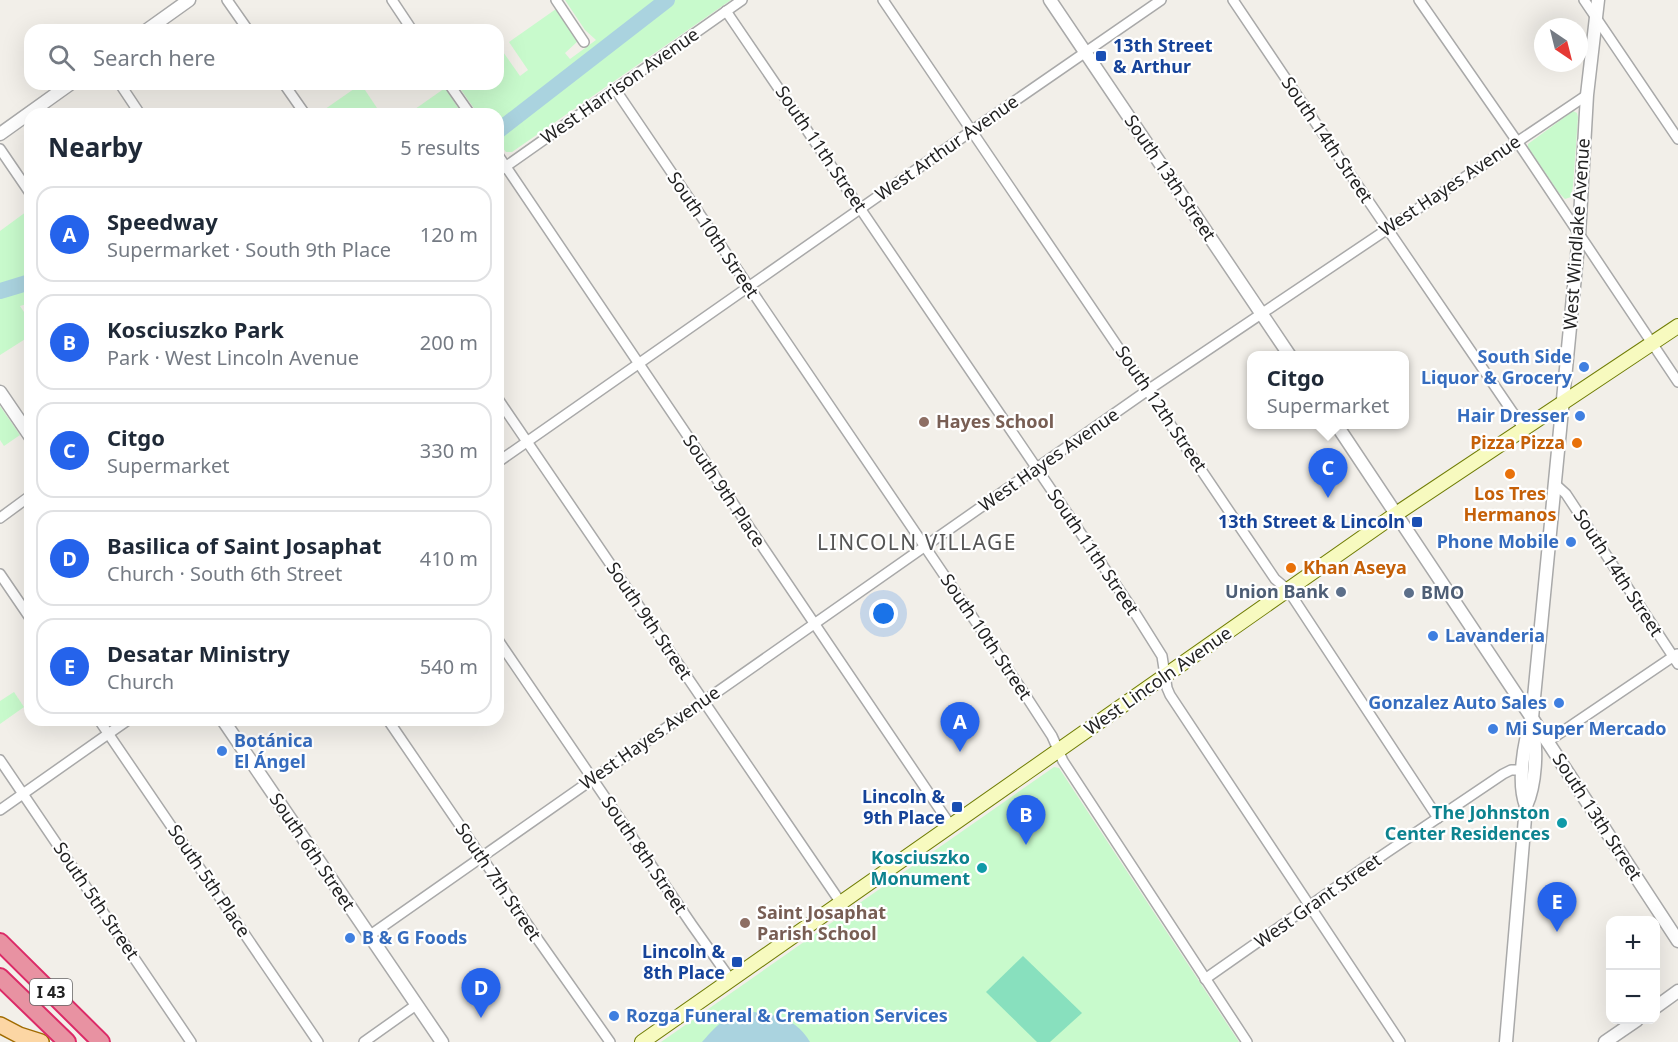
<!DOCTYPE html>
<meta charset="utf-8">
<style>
:root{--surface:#fff;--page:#f2f2f3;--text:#1f2937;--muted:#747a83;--line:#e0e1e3;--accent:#2563eb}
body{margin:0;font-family:"Noto Sans",sans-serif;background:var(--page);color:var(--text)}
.controls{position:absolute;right:18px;bottom:18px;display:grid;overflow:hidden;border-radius:12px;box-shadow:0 6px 24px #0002}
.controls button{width:54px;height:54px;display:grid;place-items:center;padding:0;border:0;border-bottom:2px solid var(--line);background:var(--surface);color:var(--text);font:30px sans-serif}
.compass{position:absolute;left:1534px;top:18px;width:54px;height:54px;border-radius:50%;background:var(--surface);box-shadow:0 6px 24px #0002;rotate:145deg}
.you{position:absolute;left:884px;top:614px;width:21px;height:21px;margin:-15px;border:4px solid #fff;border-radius:50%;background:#1a73e8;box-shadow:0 0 0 9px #1a73e833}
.badge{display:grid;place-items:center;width:39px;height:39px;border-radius:50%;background:var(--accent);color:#fff;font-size:20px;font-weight:700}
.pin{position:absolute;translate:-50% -50px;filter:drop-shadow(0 2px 3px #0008)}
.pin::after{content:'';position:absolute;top:32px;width:21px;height:18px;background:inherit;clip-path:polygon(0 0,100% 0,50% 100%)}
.popup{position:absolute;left:1247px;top:351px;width:162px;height:78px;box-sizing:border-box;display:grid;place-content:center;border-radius:12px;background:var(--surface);filter:drop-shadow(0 2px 4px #0005);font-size:20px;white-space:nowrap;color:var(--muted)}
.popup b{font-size:22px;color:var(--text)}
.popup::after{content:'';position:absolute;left:50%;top:100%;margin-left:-12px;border:12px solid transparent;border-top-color:var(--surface)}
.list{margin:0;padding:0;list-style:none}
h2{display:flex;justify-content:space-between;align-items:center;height:78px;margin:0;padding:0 24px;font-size:26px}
h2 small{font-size:20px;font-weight:400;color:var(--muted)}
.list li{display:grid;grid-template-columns:39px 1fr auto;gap:18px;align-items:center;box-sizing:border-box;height:96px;margin:0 12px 12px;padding:0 12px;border:2px solid var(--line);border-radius:18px}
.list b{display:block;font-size:22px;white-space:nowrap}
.list p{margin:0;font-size:20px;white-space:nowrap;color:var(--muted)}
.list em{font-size:20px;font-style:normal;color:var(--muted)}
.icon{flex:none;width:33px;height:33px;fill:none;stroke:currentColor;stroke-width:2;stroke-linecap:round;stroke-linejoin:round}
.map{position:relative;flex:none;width:1678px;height:1042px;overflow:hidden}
.search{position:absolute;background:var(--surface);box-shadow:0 6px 24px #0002;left:24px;top:24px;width:480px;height:66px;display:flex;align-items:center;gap:15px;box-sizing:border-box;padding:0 21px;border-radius:18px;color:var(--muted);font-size:22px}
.panel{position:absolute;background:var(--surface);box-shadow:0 6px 24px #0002;left:24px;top:108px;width:480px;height:618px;border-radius:18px}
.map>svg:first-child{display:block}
</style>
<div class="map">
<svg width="1678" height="1042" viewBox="0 0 1678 1042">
<rect width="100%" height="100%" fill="#f2efe9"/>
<g fill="#c8facc">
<path d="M565,0H731L512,152H506L498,142V114H478L457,84H498V52L501,49L520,76L528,70L509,42L556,9L578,41L565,53L570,59L596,40L585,30Z"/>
<path d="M361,84L381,114H318Z"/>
<path d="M445,88L462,114H408Z"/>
<path d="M1573,111L1577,113L1578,117L1573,186L1571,197L1565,199L1559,193L1528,147V144Z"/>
<path d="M30,209V303L20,306L30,321V336L0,355V231Z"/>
<path d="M0,406L20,435L4,446L0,440Z"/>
<path d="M14,692L24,707L0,724V701Z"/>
<path d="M1054,767L1059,768L1239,1042H661Z"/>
</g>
<path fill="#88e0be" d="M1023,956L1082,1013L1050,1042H1037L986,992Z"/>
<path fill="#aad3df" d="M744,1011C770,1013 796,1017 810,1042H702C715,1027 725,1016 744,1011Z"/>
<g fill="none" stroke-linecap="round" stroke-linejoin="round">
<g stroke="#aad3df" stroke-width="16">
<path d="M498,131L667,0"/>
<path d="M0,291L30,282"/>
</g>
<defs>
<g id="minor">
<path d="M227,0L248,30"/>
<path d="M392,0L412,30"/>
<path d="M556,0L584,42"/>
<path d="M883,0L1275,579L1288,590L1438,818"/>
<path d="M1233,0L1350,174L1524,429"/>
<path d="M1419,0L1523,150L1678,382"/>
<path d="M1584,0L1678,139"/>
<path d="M726,11L1135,613L1162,656L1167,688L1170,695L1400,1042"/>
<path d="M120,84L140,114"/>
<path d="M284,84L305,114"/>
<path d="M449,84L470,114"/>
<path d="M615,89L1024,693L1052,736L1063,761L1247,1042"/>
<path d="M0,149L30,193"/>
<path d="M498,155L951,826"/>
<path d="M498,172L742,0"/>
<path d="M498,399L841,903"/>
<path d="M498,462L980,125L1161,0"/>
<path d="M1555,484L1566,494L1678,664"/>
<path d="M0,518L30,496"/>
<path d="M0,574L30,618"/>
<path d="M498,640L692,925L731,980"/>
<path d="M99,720L318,1042"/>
<path d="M388,720L534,934L610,1042"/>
<path d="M1547,742L1677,654"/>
<path d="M0,760L191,1042"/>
<path d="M0,810L128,720"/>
<path d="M369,936L1148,390L1587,95"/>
<path d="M1205,979L1365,867L1503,774L1511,770H1523"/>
<path d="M364,1042L416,1005"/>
</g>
<g id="tertiary">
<path d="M1050,0L1290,356"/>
<path d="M147,30L189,0"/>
<path d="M0,134L70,84"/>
<path d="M0,392L30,436"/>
<path d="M1336,424L1532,718L1678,941"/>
<path d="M223,720L442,1042"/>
<path d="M1526,806C1517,782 1524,742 1532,718L1579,235L1587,95L1598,0"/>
<path d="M1656,1007L1678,991"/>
<path d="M1506,1042L1526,806C1536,784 1537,750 1533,725"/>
<path d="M1605,1042L1637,1020"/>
</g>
<path id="secondary" d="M642,1042L1396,514L1678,326"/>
<path id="primary" d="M0,1025L19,1035L41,1042"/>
<g id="motorway">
<path d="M0,942L101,1042"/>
<path d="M0,977L67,1042"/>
</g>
</defs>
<use href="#minor" stroke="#a9a9a9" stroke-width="12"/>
<use href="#tertiary" stroke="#a9a9a9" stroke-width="15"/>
<use href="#secondary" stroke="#707d05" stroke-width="16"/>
<use href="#primary" stroke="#a06b00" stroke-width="18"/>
<use href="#motorway" stroke="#dc2a67" stroke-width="20"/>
<use href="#minor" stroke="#fff" stroke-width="9"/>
<use href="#tertiary" stroke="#fff" stroke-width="12"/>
<use href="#secondary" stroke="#f7fabf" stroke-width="14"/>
<use href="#primary" stroke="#fcd6a4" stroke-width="15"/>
<use href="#motorway" stroke="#e892a2" stroke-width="16"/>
</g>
<g fill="#1a4fb4" stroke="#fff" stroke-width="2">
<rect x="1095" y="50" width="12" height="12" rx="3"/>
<rect x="1411" y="516" width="12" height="12" rx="3"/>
<rect x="951" y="801" width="12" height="12" rx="3"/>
<rect x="731" y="956" width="12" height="12" rx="3"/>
</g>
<g fill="#3f7fe0" stroke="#fff" stroke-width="2">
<circle cx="1584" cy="367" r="6"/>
<circle cx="1580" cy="416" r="6"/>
<circle cx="1571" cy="542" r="6"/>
<circle cx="1433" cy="636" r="6"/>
<circle cx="1559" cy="703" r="6"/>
<circle cx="1493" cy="729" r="6"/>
<circle cx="222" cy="751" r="6"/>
<circle cx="350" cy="938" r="6"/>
<circle cx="614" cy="1016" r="6"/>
</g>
<g fill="#8d6e63" stroke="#fff" stroke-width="2">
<circle cx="924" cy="422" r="6"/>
<circle cx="745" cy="923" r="6"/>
</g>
<g fill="#e8710a" stroke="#fff" stroke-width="2">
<circle cx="1577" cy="443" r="6"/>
<circle cx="1510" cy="474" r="6"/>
<circle cx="1291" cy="568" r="6"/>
</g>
<g fill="#5c6f8a" stroke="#fff" stroke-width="2">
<circle cx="1341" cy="592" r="6"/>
<circle cx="1409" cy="593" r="6"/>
</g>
<g fill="#0f9aa8" stroke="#fff" stroke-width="2">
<circle cx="1562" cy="823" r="6"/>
<circle cx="982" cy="868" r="6"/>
</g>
<g text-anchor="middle" stroke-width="4.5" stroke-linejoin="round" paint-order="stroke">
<rect fill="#fff" stroke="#646464" stroke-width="1.5" x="30" y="979" width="42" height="26" rx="4.5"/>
<g font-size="16" font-weight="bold" fill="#222">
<text x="51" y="998">I 43</text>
</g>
<g font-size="18" font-weight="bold" fill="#164399" stroke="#fff" text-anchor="end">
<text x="1113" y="52" text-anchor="start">13th Street<tspan x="1113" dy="21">&amp; Arthur</tspan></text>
<text x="1405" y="528">13th Street &amp; Lincoln</text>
<text x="945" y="803">Lincoln &amp;<tspan x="945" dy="21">9th Place</tspan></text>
<text x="725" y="958">Lincoln &amp;<tspan x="725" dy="21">8th Place</tspan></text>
</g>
<g font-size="18" fill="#222" stroke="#fff">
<text transform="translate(620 86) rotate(-35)" y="6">West Harrison Avenue</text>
<text transform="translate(1327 140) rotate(56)" y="6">South 14th Street</text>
<text transform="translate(947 148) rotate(-35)" y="6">West Arthur Avenue</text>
<text transform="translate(821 149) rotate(56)" y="6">South 11th Street</text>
<text transform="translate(1170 178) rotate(56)" y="6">South 13th Street</text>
<text transform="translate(1450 186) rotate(-34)" y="6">West Hayes Avenue</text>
<text transform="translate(1577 234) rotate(-86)" y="6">West Windlake Avenue</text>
<text transform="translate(713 235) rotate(56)" y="6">South 10th Street</text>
<text transform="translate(1161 409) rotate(56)" y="6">South 12th Street</text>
<text transform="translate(1049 460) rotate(-35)" y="6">West Hayes Avenue</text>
<text transform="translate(724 491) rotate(56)" y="6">South 9th Place</text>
<text transform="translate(1093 552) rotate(56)" y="6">South 11th Street</text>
<text transform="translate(1618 573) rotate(57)" y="6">South 14th Street</text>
<text transform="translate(649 621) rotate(56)" y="6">South 9th Street</text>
<text transform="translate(986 637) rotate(56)" y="6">South 10th Street</text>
<text transform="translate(1158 681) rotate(-35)" y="6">West Lincoln Avenue</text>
<text transform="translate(650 738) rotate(-35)" y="6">West Hayes Avenue</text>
<text transform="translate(1597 817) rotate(57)" y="6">South 13th Street</text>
<text transform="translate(312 852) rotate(56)" y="6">South 6th Street</text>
<text transform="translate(644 855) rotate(56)" y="6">South 8th Street</text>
<text transform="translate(209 881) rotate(56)" y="6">South 5th Place</text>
<text transform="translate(498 882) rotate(56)" y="6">South 7th Street</text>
<text transform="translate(96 901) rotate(56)" y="6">South 5th Street</text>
<text transform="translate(1318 901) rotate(-35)" y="6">West Grant Street</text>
</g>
<g font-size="18" font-weight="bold" fill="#366cbe" stroke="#fff" text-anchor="start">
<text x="1572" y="363" text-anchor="end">South Side<tspan x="1572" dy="21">Liquor &amp; Grocery</tspan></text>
<text x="1568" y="422" text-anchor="end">Hair Dresser</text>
<text x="1559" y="548" text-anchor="end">Phone Mobile</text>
<text x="1445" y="642">Lavanderia</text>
<text x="1547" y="709" text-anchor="end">Gonzalez Auto Sales</text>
<text x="1505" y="735">Mi Super Mercado</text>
<text x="234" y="747">Botánica<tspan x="234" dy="21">El Ángel</tspan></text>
<text x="362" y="944">B &amp; G Foods</text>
<text x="626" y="1022">Rozga Funeral &amp; Cremation Services</text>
</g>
<g font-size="18" font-weight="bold" fill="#785e54" stroke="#fff" text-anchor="start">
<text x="936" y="428">Hayes School</text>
<text x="757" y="919">Saint Josaphat<tspan x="757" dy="21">Parish School</tspan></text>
</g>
<g font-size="18" font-weight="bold" fill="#c56008" stroke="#fff" text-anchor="end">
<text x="1565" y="449">Pizza Pizza</text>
<text x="1510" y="500" text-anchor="middle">Los Tres<tspan x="1510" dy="21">Hermanos</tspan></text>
<text x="1303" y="574" text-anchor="start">Khan Aseya</text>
</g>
<g font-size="18" font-weight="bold" fill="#4e5e75" stroke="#fff" text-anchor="end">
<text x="1329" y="598">Union Bank</text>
<text x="1421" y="599" text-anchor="start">BMO</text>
</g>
<g font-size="18" font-weight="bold" fill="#0d838f" stroke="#fff" text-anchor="end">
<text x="1550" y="819">The Johnston<tspan x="1550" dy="21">Center Residences</tspan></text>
<text x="970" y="864">Kosciuszko<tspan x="970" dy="21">Monument</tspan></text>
</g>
<g font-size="21" letter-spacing="1.5" fill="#555" stroke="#fff">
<text x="917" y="550">LINCOLN VILLAGE</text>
</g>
</g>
</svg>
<div class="controls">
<button>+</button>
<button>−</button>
</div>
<svg class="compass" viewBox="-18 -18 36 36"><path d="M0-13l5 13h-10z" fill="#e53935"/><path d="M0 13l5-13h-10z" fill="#747a83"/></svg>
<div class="you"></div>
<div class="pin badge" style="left:960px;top:752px">A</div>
<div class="pin badge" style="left:1026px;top:845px">B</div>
<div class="pin badge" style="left:1328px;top:498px">C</div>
<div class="popup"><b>Citgo</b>Supermarket</div>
<div class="pin badge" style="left:481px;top:1018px">D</div>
<div class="pin badge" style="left:1557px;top:932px">E</div>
<div class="search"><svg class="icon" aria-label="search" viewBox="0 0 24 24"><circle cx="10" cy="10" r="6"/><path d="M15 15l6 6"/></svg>Search here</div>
<section class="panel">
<h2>Nearby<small>5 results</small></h2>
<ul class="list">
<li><span class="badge">A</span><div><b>Speedway</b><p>Supermarket · South 9th Place</p></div><em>120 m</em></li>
<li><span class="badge">B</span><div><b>Kosciuszko Park</b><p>Park · West Lincoln Avenue</p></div><em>200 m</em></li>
<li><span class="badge">C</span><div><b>Citgo</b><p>Supermarket</p></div><em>330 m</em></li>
<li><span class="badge">D</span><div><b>Basilica of Saint Josaphat</b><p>Church · South 6th Street</p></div><em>410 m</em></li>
<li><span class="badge">E</span><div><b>Desatar Ministry</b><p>Church</p></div><em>540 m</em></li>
</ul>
</section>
</div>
